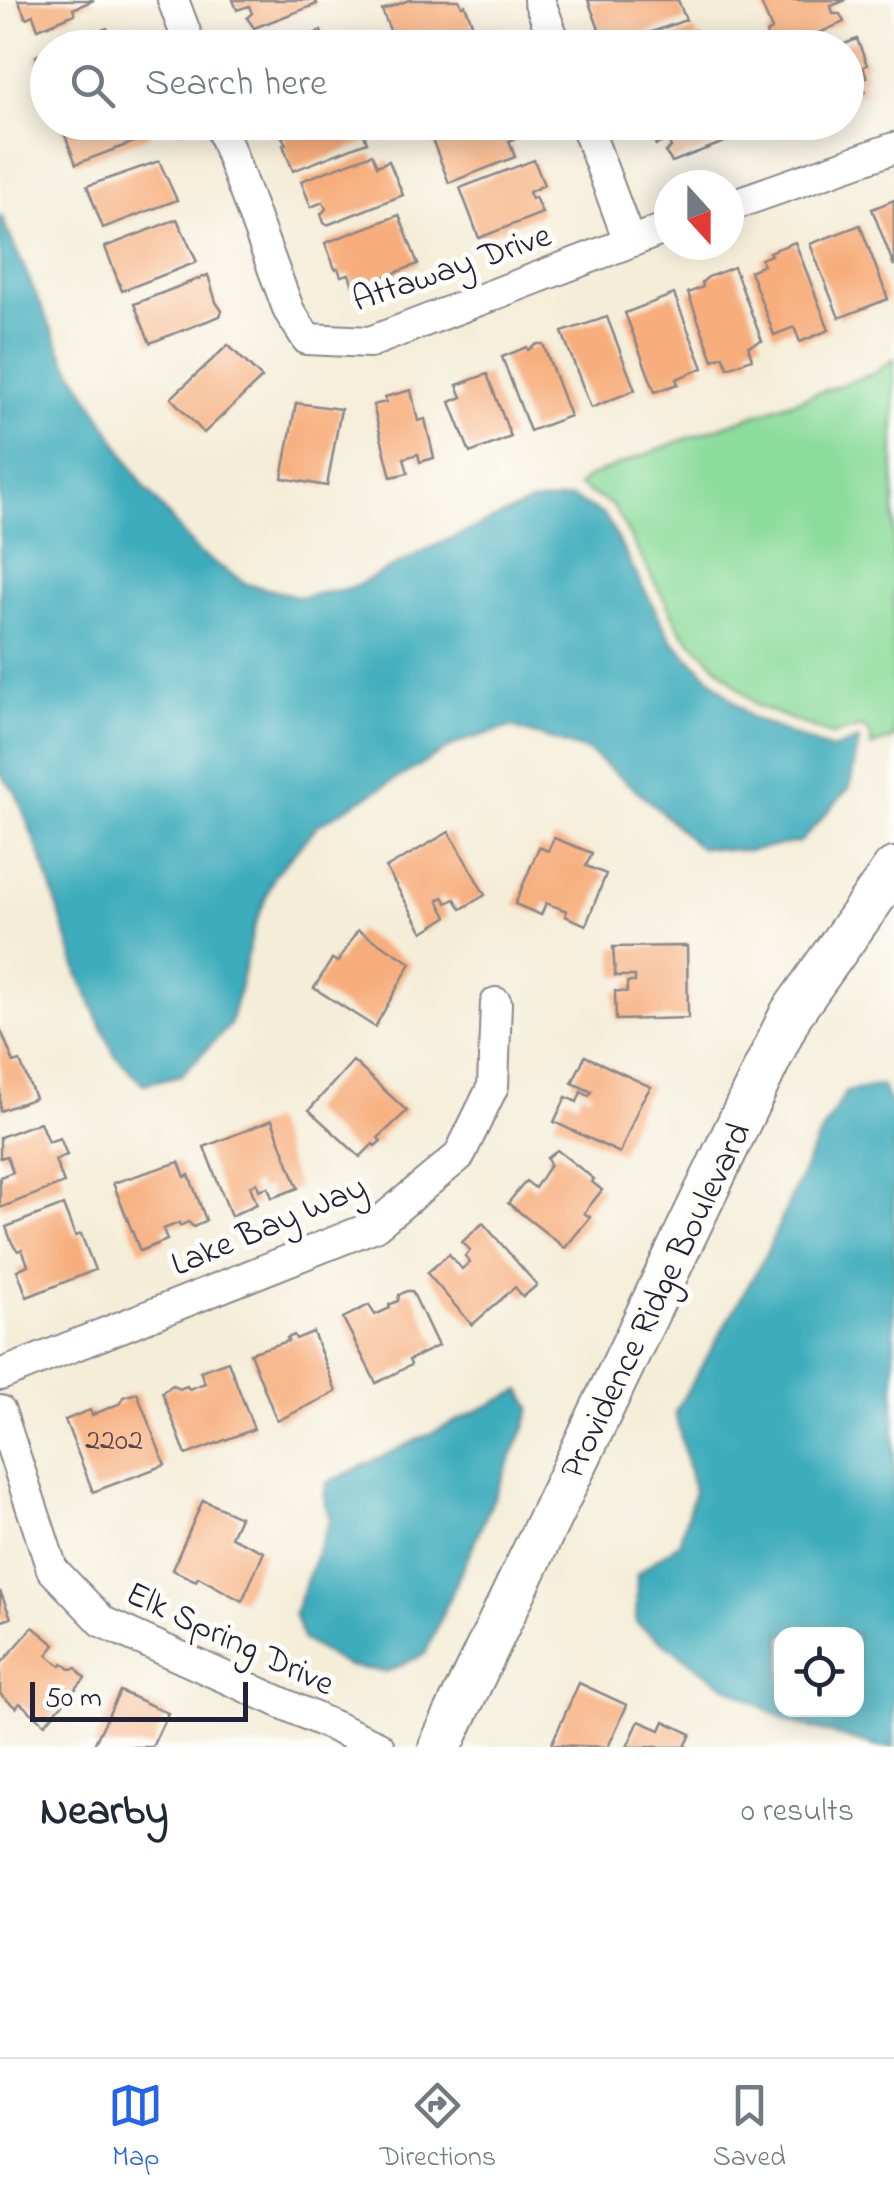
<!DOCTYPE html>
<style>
:root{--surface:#fff;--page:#f6f6f7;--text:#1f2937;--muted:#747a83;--line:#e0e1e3;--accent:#2563eb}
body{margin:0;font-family:"Indie Flower",sans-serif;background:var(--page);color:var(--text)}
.controls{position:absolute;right:30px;bottom:30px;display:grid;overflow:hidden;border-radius:20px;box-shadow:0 5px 25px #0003}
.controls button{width:90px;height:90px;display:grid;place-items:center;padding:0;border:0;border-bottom:2px solid var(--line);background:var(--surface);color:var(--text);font:50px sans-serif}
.compass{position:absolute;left:654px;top:170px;width:90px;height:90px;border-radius:50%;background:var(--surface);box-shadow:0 5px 25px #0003;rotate:159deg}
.scale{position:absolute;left:30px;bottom:25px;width:218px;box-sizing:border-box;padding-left:10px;border:5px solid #22223b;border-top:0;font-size:28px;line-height:35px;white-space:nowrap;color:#22223b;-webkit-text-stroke:8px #fdfcf7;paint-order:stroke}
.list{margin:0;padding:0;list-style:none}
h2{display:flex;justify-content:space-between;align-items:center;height:130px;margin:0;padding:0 40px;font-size:42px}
h2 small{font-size:32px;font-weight:400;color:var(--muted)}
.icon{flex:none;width:55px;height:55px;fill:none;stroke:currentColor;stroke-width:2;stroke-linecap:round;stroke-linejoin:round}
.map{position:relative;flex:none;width:894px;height:1747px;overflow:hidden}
.search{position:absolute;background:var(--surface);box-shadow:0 5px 25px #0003;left:30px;right:30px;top:30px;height:110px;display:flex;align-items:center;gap:25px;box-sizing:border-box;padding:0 35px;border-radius:55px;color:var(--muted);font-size:38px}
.sheet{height:310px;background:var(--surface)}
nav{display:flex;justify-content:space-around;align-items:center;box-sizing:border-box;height:140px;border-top:2px solid var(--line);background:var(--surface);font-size:28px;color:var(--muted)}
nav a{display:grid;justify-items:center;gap:5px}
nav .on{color:var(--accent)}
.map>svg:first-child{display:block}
</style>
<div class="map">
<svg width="894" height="1747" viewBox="0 0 894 1747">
<rect width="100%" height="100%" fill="#fdfcf7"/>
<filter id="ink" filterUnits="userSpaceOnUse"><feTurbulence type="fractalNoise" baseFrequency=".01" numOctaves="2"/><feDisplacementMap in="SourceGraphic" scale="20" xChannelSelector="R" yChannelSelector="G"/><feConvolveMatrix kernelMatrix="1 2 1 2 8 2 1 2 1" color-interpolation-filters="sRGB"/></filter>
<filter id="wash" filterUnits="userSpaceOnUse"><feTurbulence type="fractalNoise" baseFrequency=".0048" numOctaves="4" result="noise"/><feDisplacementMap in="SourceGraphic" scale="40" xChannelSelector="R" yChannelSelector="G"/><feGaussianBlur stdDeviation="2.25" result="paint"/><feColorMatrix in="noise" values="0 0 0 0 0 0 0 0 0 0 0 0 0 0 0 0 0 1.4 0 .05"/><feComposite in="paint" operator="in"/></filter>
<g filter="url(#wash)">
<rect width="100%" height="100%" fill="#f4edd8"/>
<path fill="#8cdc9c" stroke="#577f6c" stroke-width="2.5" d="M894,359V738L871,747V735L862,727L831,735L757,706L682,632L613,506L578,486L590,476L680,441L875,373Z"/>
<g fill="#3eacbc" stroke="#30677c" stroke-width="2.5" fill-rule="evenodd">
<path d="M0,214L64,357L143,485L198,552L247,584L301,597L354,587L421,552L530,503L572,498L605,516L672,641L751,718L832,750L859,740L850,787L800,842L747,851L699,847L645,797L588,751L511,727L460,742L318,825L274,876L254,928L230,1025L181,1075L143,1084L114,1054L79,976L46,870L16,793L0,773Z"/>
<path d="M881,1085L894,1109V1747H879L787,1721L711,1677L636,1623L637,1574L679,1543L694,1493L675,1412L765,1256L815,1144L846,1092ZM856,1634V1710H782V1634Z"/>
<path d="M521,1390L531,1408L525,1427L425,1654L386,1672L347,1666L303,1640L294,1613L330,1520L324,1496L327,1483Z"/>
</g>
<g id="blocks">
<g fill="#f7ad7c">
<path d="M18,0H94L73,9L75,14L38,29L33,15L26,18Z"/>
<path d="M233,0H315L317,4L254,28L247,18L252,13L249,6L237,10Z"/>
<path d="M409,0H459L462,6L465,5L475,31L433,48H388L386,40L393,38L382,10Z"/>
<path d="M588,0H678L686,20L606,48Z"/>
<path d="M769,0H846L831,6L833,14H840L844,22L786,48H771L766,33L772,30L761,3Z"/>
<path d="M107,28L115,48H58L76,40Z"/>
<path d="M695,30L702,48H652V47Z"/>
<path d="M321,31L327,48H280V47Z"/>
<path d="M488,37L492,48H462V47Z"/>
<path d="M857,39L867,65L863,67L867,77L861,79L866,92L846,100V48L837,47Z"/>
<path d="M48,51V84H47L36,56Z"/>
<path d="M60,122H145L150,136L76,164Z"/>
<path d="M283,122H359L367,142L293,171L283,145L286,144L282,137L287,135Z"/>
<path d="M458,122H510L514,139L509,141L515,157L449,183L430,134Z"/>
<path d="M647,122H729L735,138L672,162L665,152L671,147L668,140L656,145Z"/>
<path d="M372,154L377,166L389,161L403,195L327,225L324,223L321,214L326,209L323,202L311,207L301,181Z"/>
<path d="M534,160L544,185L529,192L532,199L535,197L542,213L479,238L460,188Z"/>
<path d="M159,161L177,200L103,228L87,186Z"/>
<path d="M894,200V266L872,209Z"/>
<path d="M399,215L418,264L354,289L349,274L341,276L338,268L335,269L325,243Z"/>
<path d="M177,219L197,262L122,291L105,247Z"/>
<path d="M860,225L888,299L839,318L810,244Z"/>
<path d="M795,242L829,330L800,342L794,327L774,335L750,271L763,265L761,259L771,255L769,252Z"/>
<path d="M734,267L762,341L748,346L752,359L728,368L723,356L713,360L688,293L703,287L702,282L708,277Z"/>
<path d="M208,275L216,302L222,311L220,316L150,343L134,304Z"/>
<path d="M674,294L703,368L676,379L678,384L655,392L625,313Z"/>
<path d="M607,317L635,390L591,408L562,332Z"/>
<path d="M537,344H543L570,416L530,431L502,357L527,347L528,350Z"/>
<path d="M228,345L262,378L204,433L171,398Z"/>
<path d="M487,374L511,437L470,453L450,402L462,397L457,385Z"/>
<path d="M411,390L418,421L425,419L434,458L420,462L418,454L404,458L408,473L391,477L373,405L386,402L385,397Z"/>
<path d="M296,403L341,409L327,486L282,478Z"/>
<path d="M449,832L485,895L461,909L455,899L447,903L443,897L438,900L447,917L423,932L386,868Z"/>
<path d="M554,838L592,853L586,866L606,874L586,925L565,916L567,911L546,903L541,915L515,904L539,847L548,851Z"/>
<path d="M358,930L411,963L375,1027L314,988L332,959L338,962Z"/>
<path d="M687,946L688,1018L616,1020L615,991L627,992V982H635V976H615L613,947Z"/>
<path d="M0,1028L14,1063L20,1061L35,1098L0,1111Z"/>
<path d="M585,1056L651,1087L641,1102L620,1153L554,1122L566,1097L577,1102L581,1092L589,1096L592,1092L572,1083Z"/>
<path d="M353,1061L407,1111L378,1138L381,1141L375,1146L373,1144L360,1157L309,1110Z"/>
<path d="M272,1120L298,1188L272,1198L268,1187L259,1190L257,1183L250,1186L257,1204L231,1216L204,1147Z"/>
<path d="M40,1122L48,1142L60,1138L67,1155L55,1160L64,1183L0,1208V1177L13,1172L7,1156L0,1158V1137Z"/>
<path d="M557,1150L594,1179L592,1182L602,1190L584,1213L590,1217L565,1248L508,1203L526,1181L535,1188L550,1165L547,1158Z"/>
<path d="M179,1162L185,1177L189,1175L206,1220L194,1227L188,1222L180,1226L179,1223L163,1229L167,1240L140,1251L113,1183Z"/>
<path d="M63,1205L75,1236L81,1234L95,1270L27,1297L17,1270L28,1265L22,1249L18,1251L12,1243L6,1227Z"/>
<path d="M483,1223L537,1285L523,1297L515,1287L472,1325L427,1273L449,1254L462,1269L470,1262L465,1256L470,1250L462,1242Z"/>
<path d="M407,1291H412L438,1346L409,1360L411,1365L376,1383L343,1318L369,1305L375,1315L390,1308L389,1305L398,1301L399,1295Z"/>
<path d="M313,1332L336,1392L277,1421L250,1353L288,1341L287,1338L294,1335L296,1339Z"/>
<path d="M228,1361L254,1429L186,1455L162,1392L173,1385L179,1389L187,1386L189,1389L205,1383L200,1371Z"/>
<path d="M137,1393L165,1465L93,1492L65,1420L90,1410L92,1415L121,1403L123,1397Z"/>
<path d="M203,1500L240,1517L231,1537L264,1552L242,1601L198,1577L196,1581L172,1570Z"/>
<path d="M0,1591L11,1618L0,1622Z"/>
<path d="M33,1627L55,1645L47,1655L61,1666L63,1663L70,1669L76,1668L85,1678L45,1724L20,1703L16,1708L0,1694V1665Z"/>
<path d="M579,1683L627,1705L608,1747L551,1745Z"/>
<path d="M120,1691L168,1713L152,1747H93Z"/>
<path d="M639,1721L660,1730L664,1721L691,1734L685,1747H627Z"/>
</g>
</g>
</g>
<g filter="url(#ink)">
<use href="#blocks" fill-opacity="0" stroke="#8b888a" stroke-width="2.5"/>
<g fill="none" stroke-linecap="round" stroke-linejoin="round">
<defs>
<g id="street">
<path d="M173,0L191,48"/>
<path d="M539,0L557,48"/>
<path d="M219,122L289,311L307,339L370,342L669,227"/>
<path d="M585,122L629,241"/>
<path d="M729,206L894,148"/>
<path d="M0,1375L375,1226L459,1156L493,1086L496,1003"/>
<path d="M0,1411L52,1569L103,1622L379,1747"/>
</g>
<path id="secondary" d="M440,1747L791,1014L894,869"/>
</defs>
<use href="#street" stroke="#8b888a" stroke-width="34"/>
<use href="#secondary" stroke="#8b888a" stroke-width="46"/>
<use href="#street" stroke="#fff" stroke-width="30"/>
<use href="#secondary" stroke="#fff" stroke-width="42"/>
</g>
</g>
<g text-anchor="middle" stroke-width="10" stroke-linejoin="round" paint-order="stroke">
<g font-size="30" fill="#57454b">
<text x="114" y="1449">2202</text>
</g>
<g font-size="35" fill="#22223b" stroke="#fdfcf7">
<text transform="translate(451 266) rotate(-19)" y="12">Attaway Drive</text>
<text transform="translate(268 1224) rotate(-23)" y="12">Lake Bay Way</text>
<text transform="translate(654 1300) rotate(-64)" y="12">Providence Ridge Boulevard</text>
<text transform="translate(231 1637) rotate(25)" y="12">Elk Spring Drive</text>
</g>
</g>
</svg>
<div class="controls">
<button><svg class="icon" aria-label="locate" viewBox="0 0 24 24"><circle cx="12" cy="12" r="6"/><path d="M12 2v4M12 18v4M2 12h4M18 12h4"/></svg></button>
</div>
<svg class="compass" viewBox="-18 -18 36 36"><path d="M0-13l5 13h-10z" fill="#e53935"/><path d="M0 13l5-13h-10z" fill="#747a83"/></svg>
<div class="scale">50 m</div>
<div class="search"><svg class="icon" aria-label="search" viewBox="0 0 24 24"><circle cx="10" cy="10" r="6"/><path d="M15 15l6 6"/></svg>Search here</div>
</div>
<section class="sheet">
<h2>Nearby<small>0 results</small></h2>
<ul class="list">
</ul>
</section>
<nav>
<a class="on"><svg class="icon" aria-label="map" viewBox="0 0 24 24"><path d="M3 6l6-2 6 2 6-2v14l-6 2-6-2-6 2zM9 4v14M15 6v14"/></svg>Map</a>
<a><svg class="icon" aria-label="directions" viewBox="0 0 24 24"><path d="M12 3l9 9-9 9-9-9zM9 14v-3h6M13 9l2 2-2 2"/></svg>Directions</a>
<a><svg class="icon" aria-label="saved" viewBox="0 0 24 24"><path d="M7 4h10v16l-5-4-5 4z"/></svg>Saved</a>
</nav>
